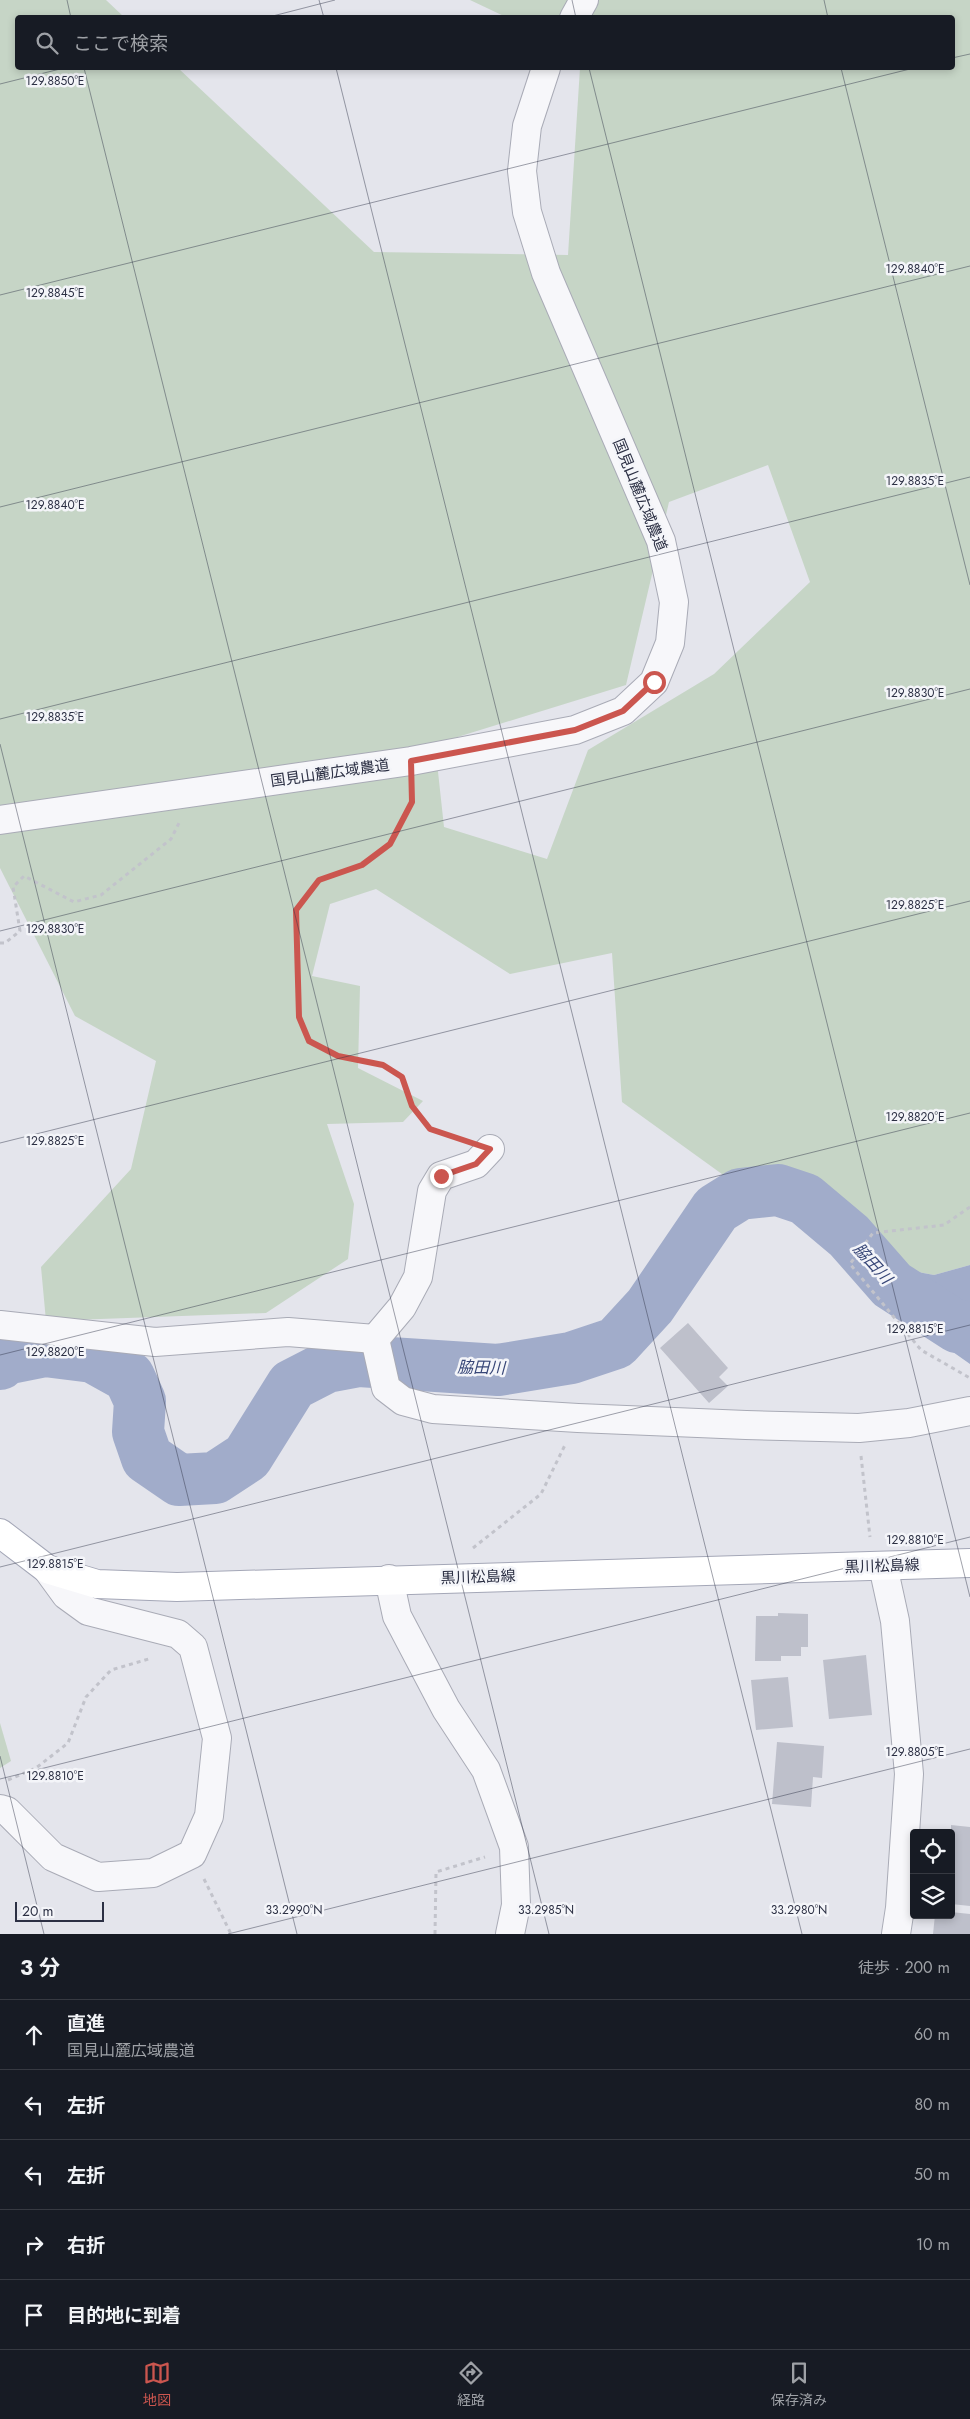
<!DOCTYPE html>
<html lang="ja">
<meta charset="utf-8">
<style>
:root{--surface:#171b24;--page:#20242c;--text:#f1f3f6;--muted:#9ea1a6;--line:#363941;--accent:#cb564f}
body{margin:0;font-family:Jost,"Noto Sans JP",sans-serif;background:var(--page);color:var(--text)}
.controls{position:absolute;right:15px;bottom:15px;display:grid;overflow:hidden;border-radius:5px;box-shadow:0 2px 8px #0003}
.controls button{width:45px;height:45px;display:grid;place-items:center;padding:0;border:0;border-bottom:1px solid var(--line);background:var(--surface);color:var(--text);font:25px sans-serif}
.scale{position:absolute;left:15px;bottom:12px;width:89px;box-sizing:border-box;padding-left:5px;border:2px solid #2c3044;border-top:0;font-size:14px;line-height:18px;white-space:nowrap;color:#2c3044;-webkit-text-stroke:4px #f4f5f9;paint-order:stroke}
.stop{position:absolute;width:15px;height:15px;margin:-11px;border:4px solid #cb564f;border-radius:50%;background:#fff}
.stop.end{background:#cb564f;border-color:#fff;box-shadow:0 1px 5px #0008}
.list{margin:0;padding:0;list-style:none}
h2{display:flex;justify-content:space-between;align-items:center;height:65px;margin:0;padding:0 20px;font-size:21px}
h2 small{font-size:16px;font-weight:400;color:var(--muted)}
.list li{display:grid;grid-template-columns:32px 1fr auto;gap:15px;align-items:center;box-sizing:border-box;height:70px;padding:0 20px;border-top:1px solid var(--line)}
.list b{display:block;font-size:19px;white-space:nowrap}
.list p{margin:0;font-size:16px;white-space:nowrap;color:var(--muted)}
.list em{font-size:16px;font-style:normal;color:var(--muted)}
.icon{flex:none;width:28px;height:28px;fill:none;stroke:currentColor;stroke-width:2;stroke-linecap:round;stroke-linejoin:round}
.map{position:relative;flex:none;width:970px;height:1934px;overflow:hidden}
.search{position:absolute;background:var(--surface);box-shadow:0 2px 8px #0003;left:15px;right:15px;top:15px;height:55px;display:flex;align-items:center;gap:12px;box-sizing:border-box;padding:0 18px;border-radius:5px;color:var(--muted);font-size:19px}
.sheet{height:415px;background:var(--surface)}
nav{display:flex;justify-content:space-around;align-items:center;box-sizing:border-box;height:70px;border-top:1px solid var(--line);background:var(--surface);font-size:14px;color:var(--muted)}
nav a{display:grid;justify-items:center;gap:2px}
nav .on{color:var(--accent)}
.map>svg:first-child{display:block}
</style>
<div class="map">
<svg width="970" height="1934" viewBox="0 0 970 1934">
<rect width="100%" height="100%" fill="#e4e5ec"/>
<g fill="#c6d5c6" fill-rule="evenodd">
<path d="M0,0H106L124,17L18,18V68H178L374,252L568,255L580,68H952V18H508L470,0H970V1265L934,1275L891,1267L806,1187L733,1182L622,1102L612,953L510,974L376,889L330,904L312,976L360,986L358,1068L423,1101L403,1122L327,1124L354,1204L348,1259L266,1313L46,1321L41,1267L131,1169L156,1061L75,1016L0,868ZM768,465L810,582L714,674L588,750L547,859L444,827L435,744L626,685L669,502Z"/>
<path d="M0,1723L11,1761L0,1768Z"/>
</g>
<path fill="#a1acca" d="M970,1265V1364L926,1333L884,1285L891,1267L934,1275Z"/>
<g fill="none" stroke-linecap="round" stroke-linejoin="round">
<path stroke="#a1acca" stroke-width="52" d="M0,1364L5,1359L45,1351L93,1357L129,1377L140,1401L138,1432L147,1458L179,1480L215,1478L247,1457L292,1385L327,1367L359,1361L498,1370L571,1358L616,1343L650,1306L716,1209L740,1194L778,1190L805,1199L849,1236L892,1285L957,1327L970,1326"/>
</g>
<g fill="#bec0cb">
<path d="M688,1323L728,1368L719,1377L728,1386L709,1403L660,1348Z"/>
<path d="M778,1613L808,1614V1647H801V1656H781V1661H755L756,1616H778Z"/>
<path d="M866,1655L872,1715L829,1719L823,1660Z"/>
<path d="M788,1677L793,1727L756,1730L751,1680Z"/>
<path d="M777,1742L824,1746L822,1778L813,1777L811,1807L772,1804Z"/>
<path d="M951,1825L970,1827V1906L951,1904Z"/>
<path d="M951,1912L970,1914V1934H933L935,1915H951Z"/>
</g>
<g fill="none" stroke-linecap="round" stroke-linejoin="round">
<defs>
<g id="minor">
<path d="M574,18L584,0"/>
<path d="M0,820L411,761L575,730L623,711L654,682L670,643L674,602L661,541L546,273L527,212L522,171L527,126L546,68"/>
<path d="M0,1325L155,1342L288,1332L375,1339"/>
<path d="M375,1339L386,1388L403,1401L433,1409L578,1418L746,1425L859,1428L909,1423L970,1411"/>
<path d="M375,1339L402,1307L418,1277L432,1191L441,1176L476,1164L490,1149"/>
<path d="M883,1566L895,1621L909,1774L900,1908L896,1934"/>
<path d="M389,1579L397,1616L446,1709L486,1770L514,1847L516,1905L510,1934"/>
<path d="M0,1809L7,1811L53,1857L98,1877L153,1873L192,1854L209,1816L217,1738L193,1647L178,1634L88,1611L66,1595L47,1569"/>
</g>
<path id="major" d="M0,1533L47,1569L97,1584L177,1587L970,1563"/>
</defs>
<use href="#minor" stroke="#a9abb6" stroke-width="30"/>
<use href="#major" stroke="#a4a7b7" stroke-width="30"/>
<g stroke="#c2c3cb" stroke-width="3" stroke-dasharray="4 4" stroke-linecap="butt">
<path d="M411,788L412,801L390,844L362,865L319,880L296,910L299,1017L309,1041L338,1056L383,1065L402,1077L411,1106L430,1129L459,1138"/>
<path d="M0,943H5L20,931L13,887L24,876L74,902L101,895L171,839L179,823"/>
<path d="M970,1207L944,1225L873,1233L850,1264L921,1350L970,1378"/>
<path d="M861,1456L870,1537"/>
<path d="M473,1548L541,1494L565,1445"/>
<path d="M8,1780L36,1768L68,1743L86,1697L111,1670L152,1658"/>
<path d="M204,1879L231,1934"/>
<path d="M435,1934L436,1872L485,1857"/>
</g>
<use href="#minor" stroke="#f7f7fa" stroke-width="28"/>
<use href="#major" stroke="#fff" stroke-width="28"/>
</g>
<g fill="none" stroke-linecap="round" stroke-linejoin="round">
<path stroke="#cb564f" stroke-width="6" d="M441,1176L476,1164L490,1149L430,1129L412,1106L402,1077L383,1065L338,1056L309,1041L299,1017L296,910L319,880L362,865L390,844L412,802L411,761L575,730L623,711L654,682"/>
</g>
<path fill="none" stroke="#2c3044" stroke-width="1" stroke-opacity="0.45" d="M67,0L71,18M319,0L324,18M572,0L576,18M824,0L828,18M265,18L335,0M952,58L970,54M84,68L549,1934M336,68L802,1934M589,68L970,1597M841,68L970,585M0,84L64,68M0,295L914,68M0,507L970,266M0,719L970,477M0,744L297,1934M0,931L970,689M0,1143L970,901M0,1355L970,1113M0,1567L970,1325M0,1756L44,1934M0,1779L970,1537M228,1934L970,1749"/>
<g text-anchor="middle" stroke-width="5" stroke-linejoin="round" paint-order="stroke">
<g font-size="15" fill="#2c3044" stroke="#f4f5f9">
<text transform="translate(640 495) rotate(68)" y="5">国見山麓広域農道</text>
<text transform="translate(330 773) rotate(-8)" y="5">国見山麓広域農道</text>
<text transform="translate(882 1566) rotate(-2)" y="5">黒川松島線</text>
<text transform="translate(478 1577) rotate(-2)" y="5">黒川松島線</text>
</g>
<g font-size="16" font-style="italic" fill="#374677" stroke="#f4f5f9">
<text transform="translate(873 1263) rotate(48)" y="6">脇田川</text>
<text transform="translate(481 1367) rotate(1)" y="6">脇田川</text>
</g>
</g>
<g font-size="12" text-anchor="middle" fill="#2c3044" stroke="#f4f5f9" stroke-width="5" stroke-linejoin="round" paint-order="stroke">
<text x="55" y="85">129.8850°E</text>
<text x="915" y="273">129.8840°E</text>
<text x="55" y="297">129.8845°E</text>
<text x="915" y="485">129.8835°E</text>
<text x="55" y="509">129.8840°E</text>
<text x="915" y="697">129.8830°E</text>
<text x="55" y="721">129.8835°E</text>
<text x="915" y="909">129.8825°E</text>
<text x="55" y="933">129.8830°E</text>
<text x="915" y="1121">129.8820°E</text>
<text x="55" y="1145">129.8825°E</text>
<text x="915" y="1333">129.8815°E</text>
<text x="55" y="1356">129.8820°E</text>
<text x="915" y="1544">129.8810°E</text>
<text x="55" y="1568">129.8815°E</text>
<text x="915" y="1756">129.8805°E</text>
<text x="55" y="1780">129.8810°E</text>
<text x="294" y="1914">33.2990°N</text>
<text x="546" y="1914">33.2985°N</text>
<text x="799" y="1914">33.2980°N</text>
</g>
</svg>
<div class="controls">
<button><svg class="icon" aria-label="locate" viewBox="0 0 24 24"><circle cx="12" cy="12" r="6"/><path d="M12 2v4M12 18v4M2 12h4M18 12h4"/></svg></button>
<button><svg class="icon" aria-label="layers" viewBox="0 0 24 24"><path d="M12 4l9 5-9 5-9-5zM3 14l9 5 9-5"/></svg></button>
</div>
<div class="scale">20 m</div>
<div class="stop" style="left:654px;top:682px"></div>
<div class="stop end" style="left:441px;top:1176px"></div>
<div class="search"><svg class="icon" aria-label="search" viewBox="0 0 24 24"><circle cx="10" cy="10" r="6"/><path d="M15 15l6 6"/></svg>ここで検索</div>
</div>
<section class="sheet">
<h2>3 分<small>徒歩 · 200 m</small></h2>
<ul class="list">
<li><svg class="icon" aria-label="ahead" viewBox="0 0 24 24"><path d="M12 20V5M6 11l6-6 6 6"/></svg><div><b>直進</b><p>国見山麓広域農道</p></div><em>60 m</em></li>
<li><svg class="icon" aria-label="left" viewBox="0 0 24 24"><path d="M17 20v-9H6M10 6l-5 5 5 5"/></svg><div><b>左折</b></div><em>80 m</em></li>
<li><svg class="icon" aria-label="left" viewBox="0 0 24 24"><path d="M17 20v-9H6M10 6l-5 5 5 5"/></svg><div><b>左折</b></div><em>50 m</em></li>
<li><svg class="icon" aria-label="right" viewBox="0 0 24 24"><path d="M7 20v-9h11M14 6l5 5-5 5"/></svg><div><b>右折</b></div><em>10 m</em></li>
<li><svg class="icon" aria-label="arrive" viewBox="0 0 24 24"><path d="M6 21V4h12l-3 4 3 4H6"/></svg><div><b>目的地に到着</b></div></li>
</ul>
</section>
<nav>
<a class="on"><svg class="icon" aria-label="map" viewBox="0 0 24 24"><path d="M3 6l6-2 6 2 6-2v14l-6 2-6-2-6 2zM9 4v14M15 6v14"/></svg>地図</a>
<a><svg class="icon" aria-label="directions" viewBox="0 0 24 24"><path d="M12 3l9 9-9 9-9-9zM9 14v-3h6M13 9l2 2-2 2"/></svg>経路</a>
<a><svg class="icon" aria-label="saved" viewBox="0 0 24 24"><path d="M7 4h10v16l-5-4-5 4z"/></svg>保存済み</a>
</nav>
